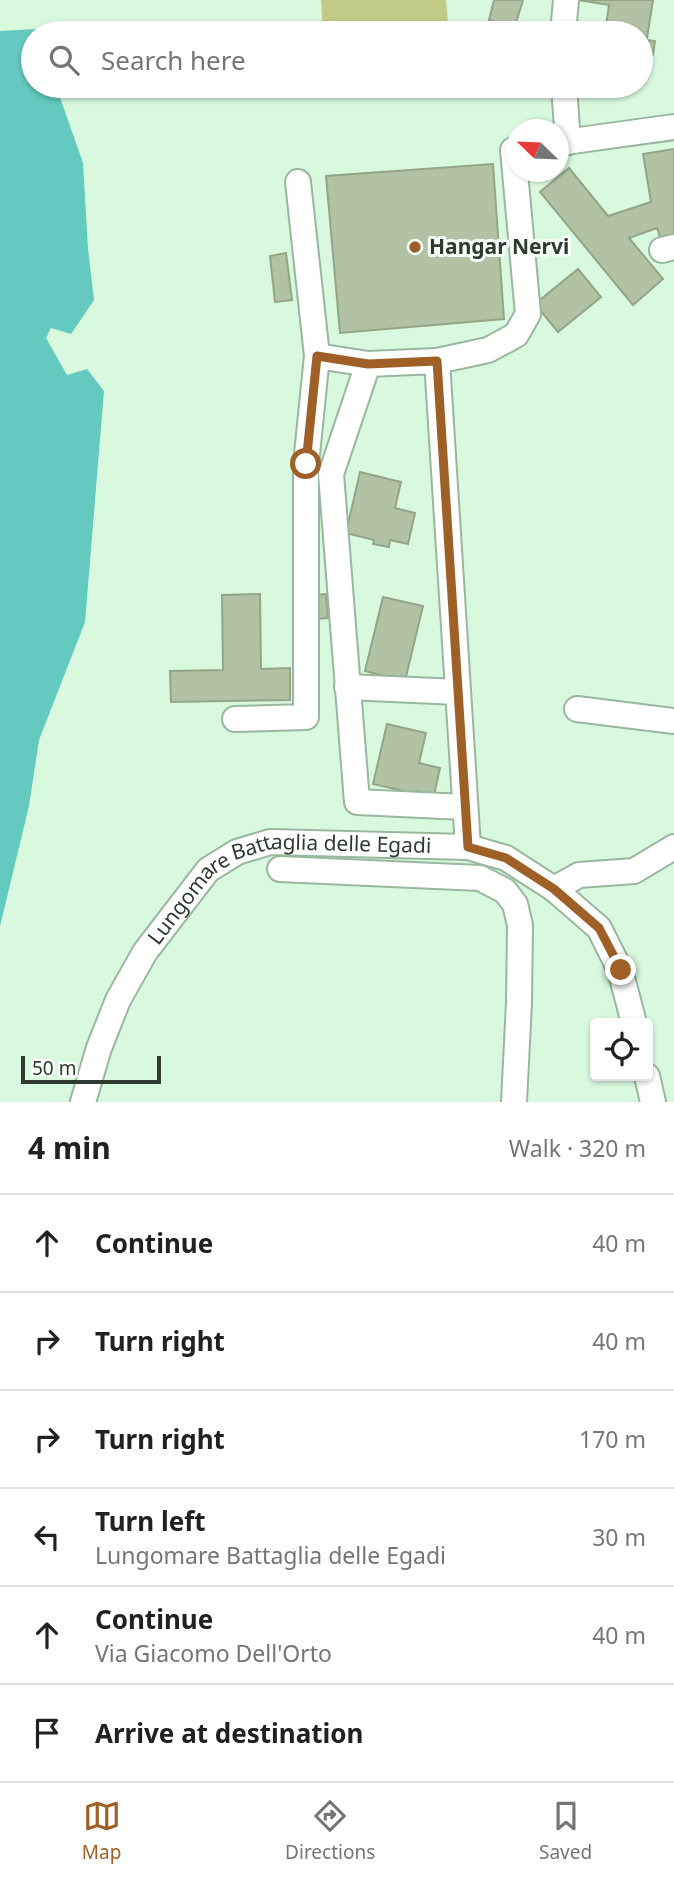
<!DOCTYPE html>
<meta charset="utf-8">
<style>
:root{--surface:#fff;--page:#f6f6f6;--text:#202124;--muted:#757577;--line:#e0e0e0;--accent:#9f6027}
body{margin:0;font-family:"Noto Sans",sans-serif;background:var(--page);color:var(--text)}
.controls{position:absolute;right:21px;bottom:21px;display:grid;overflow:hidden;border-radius:7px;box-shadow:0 2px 5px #0004}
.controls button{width:63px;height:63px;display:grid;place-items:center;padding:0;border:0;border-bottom:2px solid var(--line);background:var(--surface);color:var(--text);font:35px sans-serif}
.compass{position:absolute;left:506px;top:119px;width:63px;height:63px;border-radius:50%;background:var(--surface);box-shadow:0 2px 5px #0004;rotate:293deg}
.scale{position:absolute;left:21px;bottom:18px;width:140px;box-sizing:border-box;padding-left:7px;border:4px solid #2f3b31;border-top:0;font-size:19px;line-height:24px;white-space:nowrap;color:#2f3b31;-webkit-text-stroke:5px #f8fef9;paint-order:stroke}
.stop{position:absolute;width:21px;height:21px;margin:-16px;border:5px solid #9f6027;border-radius:50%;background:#fff}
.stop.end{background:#9f6027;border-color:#fff;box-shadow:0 2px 7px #0008}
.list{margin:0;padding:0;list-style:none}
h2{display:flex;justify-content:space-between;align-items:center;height:91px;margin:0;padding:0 28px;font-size:30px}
h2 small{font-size:23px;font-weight:400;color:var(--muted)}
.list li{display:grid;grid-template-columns:46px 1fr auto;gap:21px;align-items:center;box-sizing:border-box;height:98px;padding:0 28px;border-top:2px solid var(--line)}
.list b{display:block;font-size:26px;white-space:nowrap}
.list p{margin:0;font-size:23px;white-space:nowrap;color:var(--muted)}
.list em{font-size:23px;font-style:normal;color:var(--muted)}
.icon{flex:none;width:38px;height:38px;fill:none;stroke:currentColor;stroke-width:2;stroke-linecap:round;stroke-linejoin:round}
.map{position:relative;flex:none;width:674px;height:1102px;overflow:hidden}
.search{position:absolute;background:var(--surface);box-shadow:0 2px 5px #0004;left:21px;right:21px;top:21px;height:77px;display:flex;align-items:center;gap:18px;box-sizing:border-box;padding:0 24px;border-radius:38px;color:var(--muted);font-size:26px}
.sheet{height:679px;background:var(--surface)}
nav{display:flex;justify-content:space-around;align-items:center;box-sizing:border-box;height:98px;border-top:2px solid var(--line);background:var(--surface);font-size:19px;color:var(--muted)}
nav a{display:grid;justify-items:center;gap:4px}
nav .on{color:var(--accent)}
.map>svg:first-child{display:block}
</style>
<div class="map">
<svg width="674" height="1102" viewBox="0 0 674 1102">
<rect width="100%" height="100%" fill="#d9f9df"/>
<path fill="#c1c987" d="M321,0H446L449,33H323Z"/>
<path fill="#64c9be" d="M36,29L37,33H33V86H56L83,163L88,249L94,300L71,334L51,328L46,338L67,375L87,369L104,391L85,622L39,740L29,806L0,926V31Z"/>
<g fill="#b1c3a4" stroke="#93a586" stroke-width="2">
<path d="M494,0H523L513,33H492L495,22L489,20Z"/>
<path d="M578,0H653L644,57L641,56V33H605L609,5Z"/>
<path d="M647,40L655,41L653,55L645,54Z"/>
<path d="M674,149V238L661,240L657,228L629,238L663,279L633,305L540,192L569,168L608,216L651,202L643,154Z"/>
<path d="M493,164L504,319L340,333L326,176Z"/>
<path d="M286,253L292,300L275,302L270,256Z"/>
<path d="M578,269L601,297L558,332L535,304Z"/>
<path d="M360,472L401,482L395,508L415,513L408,544L390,540L389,547L373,544L374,540L346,533Z"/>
<path d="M260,594L261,669L290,668V700L171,702L170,671L223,670L222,595Z"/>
<path d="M326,594L328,618L317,619L316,595Z"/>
<path d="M383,597L423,606L405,681L365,671Z"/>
<path d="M387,724L426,733L419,763L440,768L434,795L417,791L415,798L399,795L400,790L373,784Z"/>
</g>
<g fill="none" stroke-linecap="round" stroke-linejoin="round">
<defs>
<g id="minor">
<path d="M563,33L566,0"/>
<path d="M564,86L568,142"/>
<path d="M558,143L674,127"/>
<path d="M298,182L317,356L368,364"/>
<path d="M662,250L674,247"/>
<path d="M437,361L488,350L516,335L528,314L513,150L516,149"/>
<path d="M347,687L458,692"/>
<path d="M577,709L674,721"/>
<path d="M235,719L306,717V464L317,356"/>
<path d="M465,807L357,802L331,474L368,364L437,361L468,847"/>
<path d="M280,869L480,878L505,891L515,904L520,925L519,1003L514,1102"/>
<path d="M634,1023L620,970L599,928L554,889L579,875L634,871L674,847"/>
<path d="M647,1076L653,1102"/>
<path id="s1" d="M83,1102L99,1048L118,1000L145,952L208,870L237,852L270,842L468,847L506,858L554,889"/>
</g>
</defs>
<use href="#minor" stroke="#99b79f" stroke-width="28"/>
<use href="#minor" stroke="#fff" stroke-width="24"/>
</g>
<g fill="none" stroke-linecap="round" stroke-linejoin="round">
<path stroke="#9f6027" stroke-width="9" d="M306,464L317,356L368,364L437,361L468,847L506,858L554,889L599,928L621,970"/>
</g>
<circle fill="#9f6027" stroke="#f8fef9" stroke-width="2.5" cx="415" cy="247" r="7"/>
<g text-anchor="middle" stroke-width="6" stroke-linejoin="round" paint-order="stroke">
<g font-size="21" font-weight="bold" fill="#2f3b31" stroke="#f8fef9" text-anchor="start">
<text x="429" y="254">Hangar Nervi</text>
</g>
<g font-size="21" fill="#2f3b31" stroke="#f8fef9">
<text dy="7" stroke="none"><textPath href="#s1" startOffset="336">Lungomare Battaglia delle Egadi</textPath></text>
</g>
</g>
</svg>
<div class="controls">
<button><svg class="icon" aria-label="locate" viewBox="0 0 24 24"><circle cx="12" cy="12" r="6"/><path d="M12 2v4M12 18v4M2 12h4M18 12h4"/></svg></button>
</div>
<svg class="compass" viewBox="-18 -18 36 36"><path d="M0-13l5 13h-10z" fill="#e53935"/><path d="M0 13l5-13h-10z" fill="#757577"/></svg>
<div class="scale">50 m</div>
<div class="stop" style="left:306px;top:464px"></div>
<div class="stop end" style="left:621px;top:970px"></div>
<div class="search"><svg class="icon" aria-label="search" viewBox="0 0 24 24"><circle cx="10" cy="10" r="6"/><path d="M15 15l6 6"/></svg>Search here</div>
</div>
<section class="sheet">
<h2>4 min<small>Walk · 320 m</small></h2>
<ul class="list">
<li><svg class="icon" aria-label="ahead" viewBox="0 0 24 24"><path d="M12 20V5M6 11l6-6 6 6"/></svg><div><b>Continue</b></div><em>40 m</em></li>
<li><svg class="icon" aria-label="right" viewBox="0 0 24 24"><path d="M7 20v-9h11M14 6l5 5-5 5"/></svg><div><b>Turn right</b></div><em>40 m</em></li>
<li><svg class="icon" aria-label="right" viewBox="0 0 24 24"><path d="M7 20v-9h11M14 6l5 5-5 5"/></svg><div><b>Turn right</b></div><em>170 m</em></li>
<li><svg class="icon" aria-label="left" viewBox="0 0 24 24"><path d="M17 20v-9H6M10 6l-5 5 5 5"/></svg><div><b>Turn left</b><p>Lungomare Battaglia delle Egadi</p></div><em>30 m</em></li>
<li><svg class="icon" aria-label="ahead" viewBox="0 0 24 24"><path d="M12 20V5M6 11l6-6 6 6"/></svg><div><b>Continue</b><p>Via Giacomo Dell'Orto</p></div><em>40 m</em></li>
<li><svg class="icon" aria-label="arrive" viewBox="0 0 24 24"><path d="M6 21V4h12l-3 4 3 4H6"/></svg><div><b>Arrive at destination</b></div></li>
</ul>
</section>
<nav>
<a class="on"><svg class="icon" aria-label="map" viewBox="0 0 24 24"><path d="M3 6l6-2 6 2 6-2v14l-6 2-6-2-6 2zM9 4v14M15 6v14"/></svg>Map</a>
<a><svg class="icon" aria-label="directions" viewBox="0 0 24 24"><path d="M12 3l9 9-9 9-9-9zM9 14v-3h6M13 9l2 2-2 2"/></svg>Directions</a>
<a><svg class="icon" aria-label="saved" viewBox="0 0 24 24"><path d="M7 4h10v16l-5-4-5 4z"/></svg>Saved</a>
</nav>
